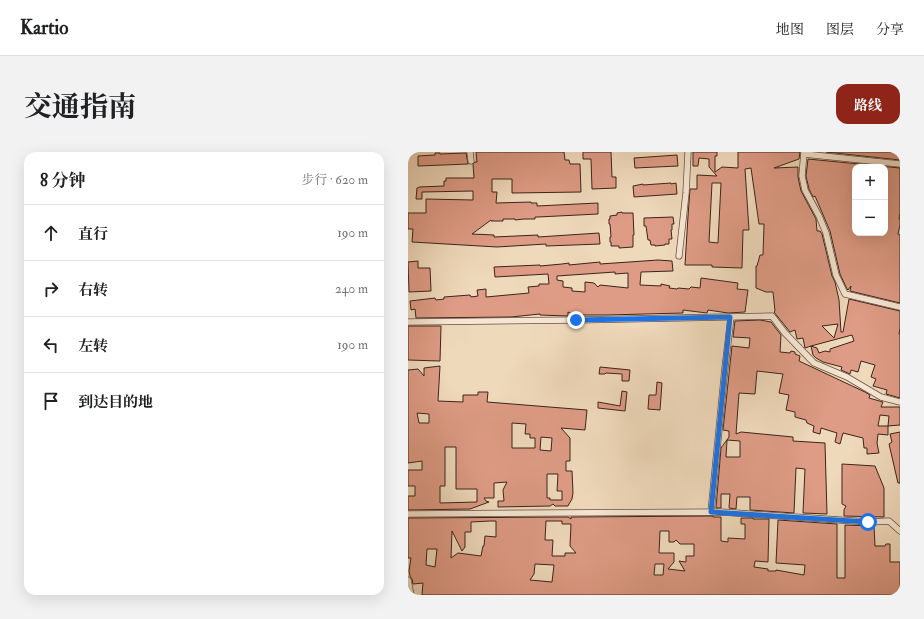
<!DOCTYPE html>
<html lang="zh">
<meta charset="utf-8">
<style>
:root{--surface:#fff;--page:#f2f2f2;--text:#202124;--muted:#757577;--line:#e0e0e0;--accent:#8f2418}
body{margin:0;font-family:"IM FELL Double Pica","Noto Serif SC",serif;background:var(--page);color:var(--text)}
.controls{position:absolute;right:12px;top:12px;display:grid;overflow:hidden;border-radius:8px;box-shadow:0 4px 16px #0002}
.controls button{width:36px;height:36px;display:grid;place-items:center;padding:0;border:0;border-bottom:1px solid var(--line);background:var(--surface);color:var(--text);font:20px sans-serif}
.stop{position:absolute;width:12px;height:12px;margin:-9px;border:3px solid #1a73e8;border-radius:50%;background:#fff}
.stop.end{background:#1a73e8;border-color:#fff;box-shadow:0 1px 4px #0008}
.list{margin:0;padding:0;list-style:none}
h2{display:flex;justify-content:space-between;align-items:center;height:52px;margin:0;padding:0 16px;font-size:17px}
h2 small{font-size:13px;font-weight:400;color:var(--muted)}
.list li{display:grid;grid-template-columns:26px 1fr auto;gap:12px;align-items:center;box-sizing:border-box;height:56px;padding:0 16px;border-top:1px solid var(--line)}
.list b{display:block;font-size:15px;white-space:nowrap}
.list em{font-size:13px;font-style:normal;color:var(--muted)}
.icon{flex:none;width:22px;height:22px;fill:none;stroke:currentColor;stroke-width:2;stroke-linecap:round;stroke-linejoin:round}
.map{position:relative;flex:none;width:492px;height:443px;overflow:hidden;border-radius:12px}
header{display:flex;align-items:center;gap:24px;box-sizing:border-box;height:56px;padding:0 20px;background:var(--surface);border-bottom:1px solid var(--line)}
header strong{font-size:19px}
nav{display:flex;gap:22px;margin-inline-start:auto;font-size:14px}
.intro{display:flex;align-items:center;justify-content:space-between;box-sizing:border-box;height:96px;padding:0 24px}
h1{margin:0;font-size:28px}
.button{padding:10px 18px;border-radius:12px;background:var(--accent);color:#fff;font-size:14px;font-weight:700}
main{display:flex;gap:24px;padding:0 24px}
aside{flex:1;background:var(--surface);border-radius:12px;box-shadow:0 4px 16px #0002}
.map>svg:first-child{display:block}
</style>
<header>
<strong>Kartio</strong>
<nav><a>地图</a><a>图层</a><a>分享</a></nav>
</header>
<div class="intro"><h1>交通指南</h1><a class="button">路线</a></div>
<main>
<aside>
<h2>8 分钟<small>步行 · 620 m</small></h2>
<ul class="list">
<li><svg class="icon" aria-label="ahead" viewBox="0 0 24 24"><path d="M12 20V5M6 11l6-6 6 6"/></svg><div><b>直行</b></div><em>190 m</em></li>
<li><svg class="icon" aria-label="right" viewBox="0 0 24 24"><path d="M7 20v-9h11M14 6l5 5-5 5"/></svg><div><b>右转</b></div><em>240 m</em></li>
<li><svg class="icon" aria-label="left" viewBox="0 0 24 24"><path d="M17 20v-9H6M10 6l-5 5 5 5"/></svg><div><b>左转</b></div><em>190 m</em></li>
<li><svg class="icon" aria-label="arrive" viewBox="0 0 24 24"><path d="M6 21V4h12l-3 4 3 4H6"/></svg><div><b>到达目的地</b></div></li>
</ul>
</aside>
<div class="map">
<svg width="492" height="443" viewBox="0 0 492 443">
<rect width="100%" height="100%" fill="#efd9bb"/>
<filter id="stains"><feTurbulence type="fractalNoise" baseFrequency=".005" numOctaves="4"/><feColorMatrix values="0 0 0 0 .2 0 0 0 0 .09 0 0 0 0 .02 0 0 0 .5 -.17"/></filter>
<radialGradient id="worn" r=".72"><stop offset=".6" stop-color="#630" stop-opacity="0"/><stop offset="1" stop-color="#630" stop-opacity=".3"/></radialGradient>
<g fill="#de9b85" stroke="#3d241a" fill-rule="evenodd">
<path d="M68,0H156L157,8H161L162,12H172L173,40L104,41V27H84V40H89L88,51L123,50V51H129V54L190,51V62L130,65H127V67H116L107,68V67H95V69H83V68L64,82L86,83V85L130,83V85L191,81L192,92L138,94V92L89,95L4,90L5,77H0V61H18V47L65,48V39L14,40V47H8L9,36H10L11,35L36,34V29H38V26H66L65,12L67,10H69Z"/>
<path d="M175,0H203L204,25H208V36L184,37L183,7H175Z"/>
<path d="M285,0H309V4H307V20L314,15L330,16V0H392L391,7L366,16L390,15V25L393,39L408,67L409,79H412L414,82L424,124L427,130L431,148L433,180H435L441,147L492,159V176L491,182H492V246L478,242L479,238L465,234L468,227L463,225L467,213L453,209L450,220L443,218L442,222L433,218L434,215L415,210L408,206L405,203L403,194L397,196L395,186L389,187L387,178L382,180L366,160L367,159L365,140H358L348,136V114H349L352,103H355L356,72H351L343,16L337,17L341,78H335L334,116L304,115V113H277L280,64L282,37H289V23L309,24L301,15V7L291,6L290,14H285ZM304,31H313L310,91L301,90ZM430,172L426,186L414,174ZM444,183L446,189L422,197V200L417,199L411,201L409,196L403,194Z"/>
<path d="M418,0H492V8Z"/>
<path d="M27,1H32V2L58,1L60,12L10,14V4L27,3Z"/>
<path d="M269,3L270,14L227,16L226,6Z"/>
<path d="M400,7L492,16V61L491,67H492V73L490,82L492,83V151L442,139L443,134L440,138L439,137L432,122L422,79L407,44L405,45L401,37L398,24ZM447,15H477V81H447Z"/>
<path d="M263,31V32L268,31L269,42L226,45L225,34L235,32V33Z"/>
<path d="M214,60V61H225L226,83H225V95L211,96V94H203V90H202V85H203L202,72H201V67H202V64L209,63V61Z"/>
<path d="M265,65L266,72H264V78H263L264,87H261V92H257V93L247,94V93H243L242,88H240L238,74H236V66Z"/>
<path d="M250,108L264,109L265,119L233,120L232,133L253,134V132L262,134L261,136L269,137L270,136L281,137L283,135L292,136L293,126L330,131L329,137L340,138L337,160L320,161L300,158L299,161L275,158V161L199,163H166L160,160V164L132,163V162L103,165L8,166L7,157L3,158L2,149L27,146L28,148L36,147V145L62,143L63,145L70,144L69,138L78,137V145L121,141L120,135L131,134V132H141L140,122L87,125L86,115L132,113V114L154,112L161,111V113L192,110V112ZM207,120V122L220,121V136L192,133L190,135L186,131L177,130V140L164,139V136L155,135V129L149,128V124Z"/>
<path d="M10,109V116H22L23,139L1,140L0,110Z"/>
<path d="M352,168L363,170L373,183L372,200L382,201L383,199L387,200V202L392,204L391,209L457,240L462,243L461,246L475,250L473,255H492V273L480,274V283L470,282L469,291L471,301L459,302V296H456L455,286L435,281L432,292L427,290L429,281L413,276L412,282L405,280L406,274L399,271L398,268L387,265V260L378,258L381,243L371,241L375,222L349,219L347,242L331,241L328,282L333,280L385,285V289L417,291L419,362L395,361L397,317L388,316L386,361L342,358V345H329L328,357L321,356L322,342H313V356H308L313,296L321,285V279L315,278L324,194L341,196L342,186L325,185L327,169ZM472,263L481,264L480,274H470ZM319,288L332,289V305H318Z"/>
<path d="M0,174H33L32,209L0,208Z"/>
<path d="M32,214L30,249L55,250V243H70V240H80L79,250L179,258L177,278L153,276L162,286V309H158V319H164L165,341L164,347L161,352L160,354H147L145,352L142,354L90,355V349H96L95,338L99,330L86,331V346H76L78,349L81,350L62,357L0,358V344H7V334H0V318H14V309L0,311V218L10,217L16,224V216ZM9,261L21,262V271H11ZM104,271L118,272L117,282H122V286H127V296H104ZM133,285L144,286L143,299L132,298ZM37,295H48V337H69V350L32,351V334H37ZM139,322H150L149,339H154V348H142V346H139Z"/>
<path d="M192,215L222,218L221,229H214V222L198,221L197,222H191Z"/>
<path d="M249,230L254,231L252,258L240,257L241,243H248Z"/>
<path d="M214,239L219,240L217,259L190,256V250L212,254Z"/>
<path d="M492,280V331H490L481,292L484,290L482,282Z"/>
<path d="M434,312L467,314L476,336V365L436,364V358L438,354L434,352Z"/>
<path d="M305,364V365H313V389L320,390V386L337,387V372H333V366H345V367H361L360,410L347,409L346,415L360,417V419H368V418L396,423L397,413L368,411L370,368L429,372V426H437V373L466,374L467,394H477L478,392H482V410H492V443H14L15,431L5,432L4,427L2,424L1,419L3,406H0V366L160,365L163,367V365ZM82,369H88V385L77,384L76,394H75L73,404L50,401L43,406L44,379L54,399L57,395V380H63V370ZM138,369H154V372H163L162,394L168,401H157V404H144L145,388H137ZM252,379H261V390H266L268,388L272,392H286V404H278V410L271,409L277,419L260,417L266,410V401H251ZM19,397H29L27,415L18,413ZM127,412L146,413L144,430L122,428L126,422ZM247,412H256L255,423H246Z"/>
</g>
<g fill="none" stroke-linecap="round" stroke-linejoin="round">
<defs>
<g id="minor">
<path d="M62,0L63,9"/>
<path d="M396,0L394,24L397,38L411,64L418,81L428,123L437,142L492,155"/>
<path d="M396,2L492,12"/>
<path d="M271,104L278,41L280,0"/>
<path d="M0,170L168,168L364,164L377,181L406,211L439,225L473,245L492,250"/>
<path d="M303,360L317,216L323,165"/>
<path d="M0,362L313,360L461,370L481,369L492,379"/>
<path d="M0,428L3,443"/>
</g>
</defs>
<use href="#minor" stroke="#6a5142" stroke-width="7"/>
<use href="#minor" stroke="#f5e6d3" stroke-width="5.5"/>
</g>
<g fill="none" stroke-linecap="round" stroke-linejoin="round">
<path stroke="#1a73e8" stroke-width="5" d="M168,168L322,165L303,360L460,370"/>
</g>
<rect width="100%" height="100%" filter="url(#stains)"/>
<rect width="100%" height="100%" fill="url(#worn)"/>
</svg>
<div class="controls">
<button>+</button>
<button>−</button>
</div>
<div class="stop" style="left:460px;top:370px"></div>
<div class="stop end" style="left:168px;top:168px"></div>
</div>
</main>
